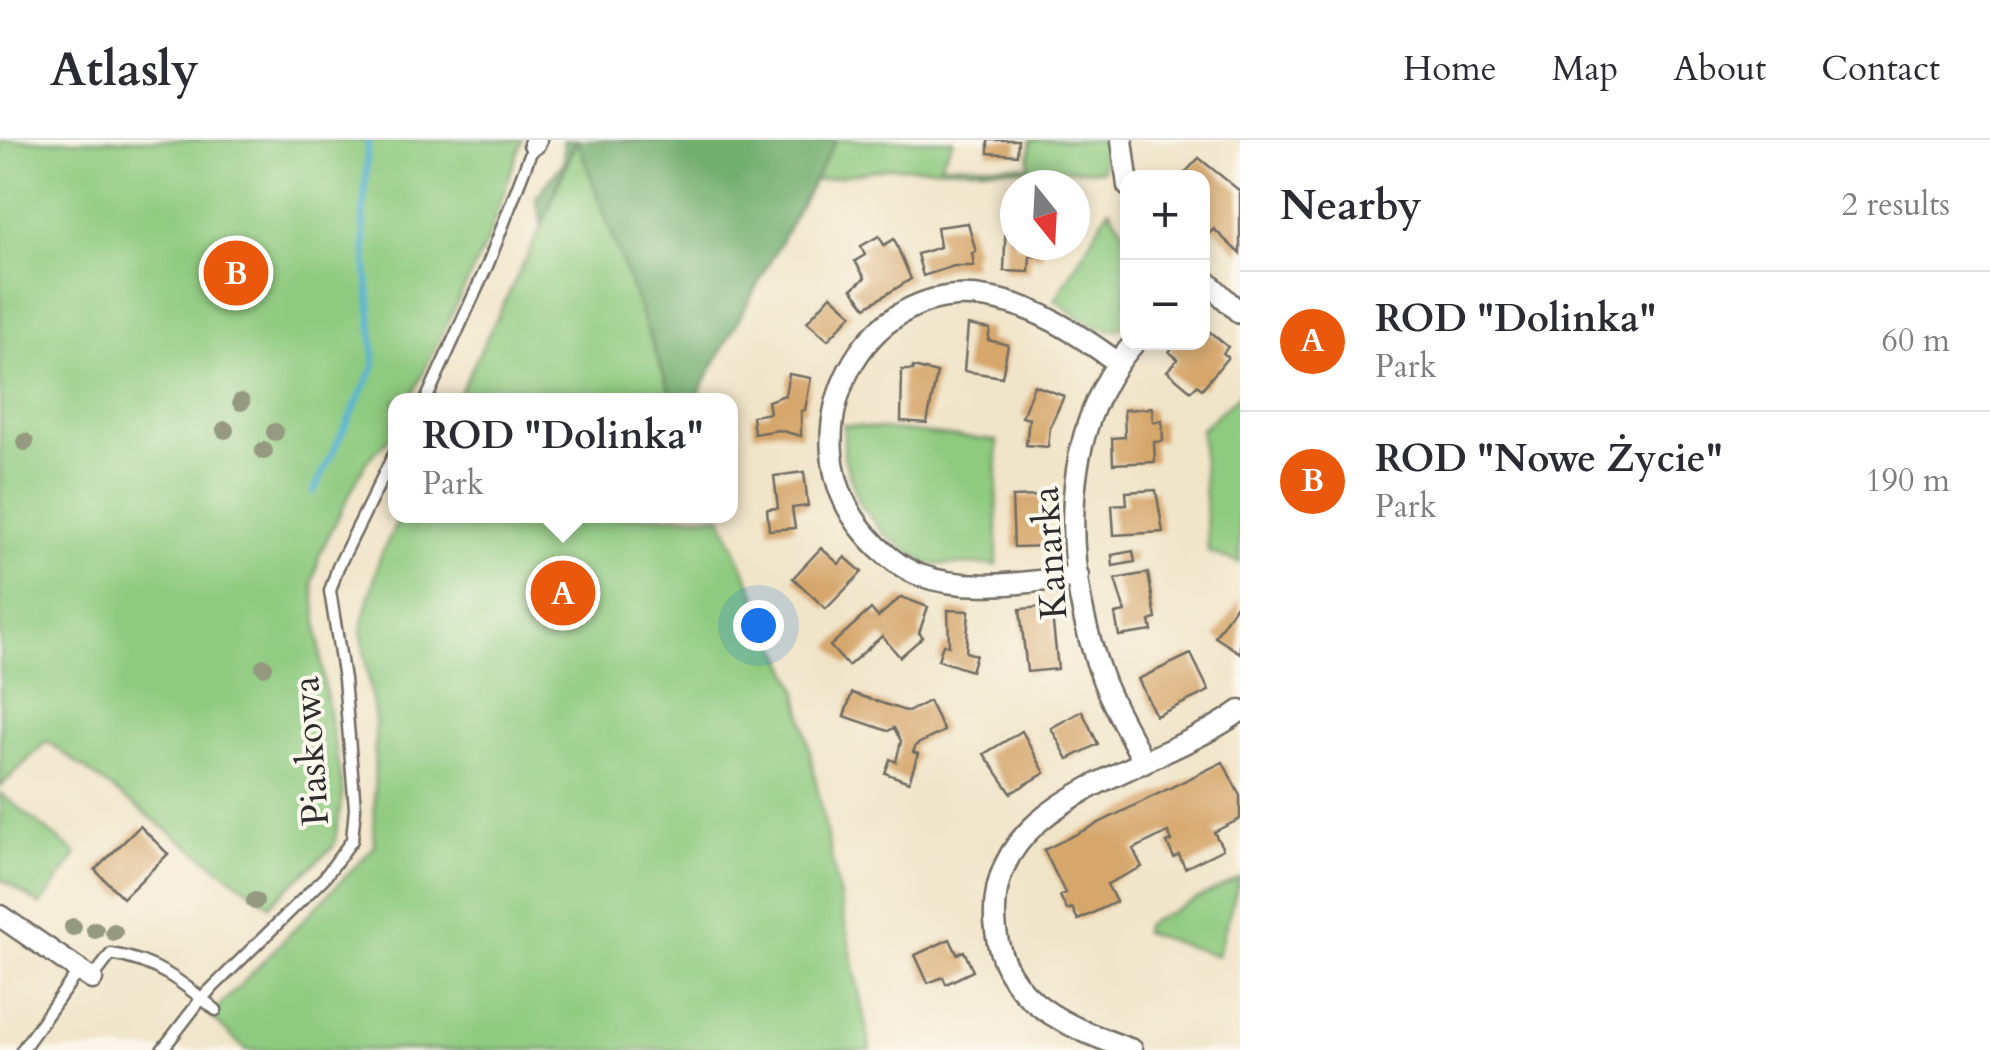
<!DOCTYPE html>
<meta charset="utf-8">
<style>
:root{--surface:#fff;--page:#f2f2f3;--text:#2b2b33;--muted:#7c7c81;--line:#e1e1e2;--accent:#ea580c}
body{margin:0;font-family:Cardo,serif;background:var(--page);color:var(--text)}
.controls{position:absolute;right:30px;top:30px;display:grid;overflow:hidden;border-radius:20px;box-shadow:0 5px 15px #0003}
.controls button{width:90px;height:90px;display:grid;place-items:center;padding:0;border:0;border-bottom:2px solid var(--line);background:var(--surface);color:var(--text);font:50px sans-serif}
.compass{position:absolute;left:1000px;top:30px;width:90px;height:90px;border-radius:50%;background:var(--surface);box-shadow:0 5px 15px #0003;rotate:162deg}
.you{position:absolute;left:758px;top:485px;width:35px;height:35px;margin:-25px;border:8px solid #fff;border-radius:50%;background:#1a73e8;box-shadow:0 0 0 15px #1a73e833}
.badge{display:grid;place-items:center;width:65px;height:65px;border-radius:50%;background:var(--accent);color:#fff;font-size:32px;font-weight:700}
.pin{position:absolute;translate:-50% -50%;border:5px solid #fff;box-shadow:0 2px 10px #0006}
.popup{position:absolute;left:388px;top:253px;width:350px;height:130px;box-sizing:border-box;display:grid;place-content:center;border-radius:20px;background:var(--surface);filter:drop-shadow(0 2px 8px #0005);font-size:32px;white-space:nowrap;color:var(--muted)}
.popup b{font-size:38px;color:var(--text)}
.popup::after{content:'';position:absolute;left:50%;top:100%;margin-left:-20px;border:20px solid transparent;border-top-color:var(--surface)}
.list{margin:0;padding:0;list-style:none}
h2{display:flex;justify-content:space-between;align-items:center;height:130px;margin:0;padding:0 40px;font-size:42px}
h2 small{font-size:32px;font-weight:400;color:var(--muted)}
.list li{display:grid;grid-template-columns:65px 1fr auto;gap:30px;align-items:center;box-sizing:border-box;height:140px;padding:0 40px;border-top:2px solid var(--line)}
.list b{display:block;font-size:38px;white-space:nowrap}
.list p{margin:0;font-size:32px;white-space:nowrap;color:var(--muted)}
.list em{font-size:32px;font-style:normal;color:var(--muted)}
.map{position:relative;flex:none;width:1240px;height:910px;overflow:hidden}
header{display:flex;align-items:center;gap:60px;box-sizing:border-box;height:140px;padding:0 50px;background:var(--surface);border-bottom:2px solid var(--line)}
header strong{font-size:48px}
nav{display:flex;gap:55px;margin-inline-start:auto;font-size:35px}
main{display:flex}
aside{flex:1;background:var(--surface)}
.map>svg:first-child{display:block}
</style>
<header>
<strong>Atlasly</strong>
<nav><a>Home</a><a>Map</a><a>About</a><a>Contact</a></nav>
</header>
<main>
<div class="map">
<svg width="1240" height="910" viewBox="0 0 1240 910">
<rect width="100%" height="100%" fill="#fbf7ec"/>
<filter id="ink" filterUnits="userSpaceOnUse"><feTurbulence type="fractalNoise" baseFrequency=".01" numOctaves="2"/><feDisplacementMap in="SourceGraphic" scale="20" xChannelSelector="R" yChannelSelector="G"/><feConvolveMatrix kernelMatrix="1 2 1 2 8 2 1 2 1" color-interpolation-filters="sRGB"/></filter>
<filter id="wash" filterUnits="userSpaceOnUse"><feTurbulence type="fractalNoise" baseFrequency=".0048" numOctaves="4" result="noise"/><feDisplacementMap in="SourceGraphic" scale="40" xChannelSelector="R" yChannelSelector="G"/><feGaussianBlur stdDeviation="2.25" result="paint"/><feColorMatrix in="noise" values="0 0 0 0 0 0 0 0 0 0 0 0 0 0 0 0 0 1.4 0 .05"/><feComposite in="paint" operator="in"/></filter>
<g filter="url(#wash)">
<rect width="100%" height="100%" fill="#f1e5c9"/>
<g fill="#8eca7f" stroke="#5c7a55" stroke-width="2.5">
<path d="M0,0H522L487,101L410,260H396L394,293L366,322L320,413L313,442L323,538L343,652L334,706L269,765L47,601L0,647Z"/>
<path d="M577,0L673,260H456L542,86Z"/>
<path d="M836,0H954L940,24L1029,26L1031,0H1103L1102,30L893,27L813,41Z"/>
<path d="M1109,69L1127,96L1128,182C1107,204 1075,173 1055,160Z"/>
<path d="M1240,254V423L1208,412L1201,289Z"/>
<path d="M844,285L997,301V425L928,424L884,394L859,363L844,317Z"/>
<path d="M400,376H721L797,549L871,910H246L210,876L374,707L375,581L361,489L380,417Z"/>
<path d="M0,653L77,714L41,765L0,738Z"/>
<path d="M1240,738L1217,816L1143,792L1146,784Z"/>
</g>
<g fill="#72ae6e" stroke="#4e6c4c" stroke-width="2.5">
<path d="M563,0H575L542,86L536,57L564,22Z"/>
<path d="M577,0H836L695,260H673Z"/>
</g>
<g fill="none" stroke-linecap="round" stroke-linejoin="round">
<path stroke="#56b2d4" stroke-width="6" d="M313,353L375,225L363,78L368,0"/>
</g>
<g id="blocks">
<g fill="#d6a66a">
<path d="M988,0H1018L1017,15L988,13Z"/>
<path d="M1199,18L1240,51V114L1214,89L1210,93L1202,86V38H1180Z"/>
<path d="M1006,77H1015V105H1042V117L1030,116L1029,132L1004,131Z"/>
<path d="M968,83L976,112L972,113L974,126H954L923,136L917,114L940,107L937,87Z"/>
<path d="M879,96L884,105L894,99L911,139L866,167L852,149L865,138L855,121L865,115L861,106Z"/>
<path d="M831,155L852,174L828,200L807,182Z"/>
<path d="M968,185L990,189L988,200L1008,205L1002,237L964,231Z"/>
<path d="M1204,187L1228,207L1223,213L1228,217L1202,249L1197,245L1191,251L1167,231L1178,219L1169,212L1176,202H1202Z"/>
<path d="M913,227L937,233L927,283L901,281L902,230H913Z"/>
<path d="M789,234L811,238L805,270L801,271V296L779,290L754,294L752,276L770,273L768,261L785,255Z"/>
<path d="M1034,245L1064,256L1050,287L1048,307L1026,305L1029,279L1022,277Z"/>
<path d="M1152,268L1153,282L1162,281L1163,301L1154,302L1155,322L1113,324L1112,298L1125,297L1124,270Z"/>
<path d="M804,332L808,366L792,368L795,388L769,390L767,369L778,368L774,336Z"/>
<path d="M1156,350L1163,392L1114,395L1112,365L1127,364L1126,352Z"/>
<path d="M1041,356L1047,406L1014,407L1012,357Z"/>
<path d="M821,408L839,424L845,417L862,432L826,469L793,438Z"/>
<path d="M1133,411L1135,422L1113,426L1112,415Z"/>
<path d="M1148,433L1156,479L1150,481L1152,491L1119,496L1115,474L1125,472L1115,439Z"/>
<path d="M901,457L928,467L919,493L923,497L900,517L882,496L848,526L830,506L871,469L878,477Z"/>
<path d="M1240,459V513L1215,497Z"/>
<path d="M1051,466L1058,529L1027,532L1020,469Z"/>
<path d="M948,470L969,471L966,512L976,515L971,531L938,520L943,504L949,506Z"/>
<path d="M1191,514L1209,551L1156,576L1138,539Z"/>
<path d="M852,553L908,572L929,561L944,591L916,605L913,612L918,614L909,642L885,633L890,619L896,622L901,601L894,588L888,591L844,576Z"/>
<path d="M1082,571L1098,604L1068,619L1051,588Z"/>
<path d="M1022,591L1045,633L1011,653L984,614Z"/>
<path d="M1223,622L1240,656V679L1214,692L1223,709L1185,728L1179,715L1174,718L1167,703L1172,701L1168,692L1133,709L1142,727L1107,744L1116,762L1078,780L1072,768L1067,770L1060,756L1065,753L1044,710Z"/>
<path d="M140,686L168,714L123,758L95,730Z"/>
<path d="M950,799L957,814L964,811L973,831L946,844L943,837L928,843L915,815Z"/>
</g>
</g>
</g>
<g filter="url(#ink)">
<use href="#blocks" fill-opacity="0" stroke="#706c62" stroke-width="2.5"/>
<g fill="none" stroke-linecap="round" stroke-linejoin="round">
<defs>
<g id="service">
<path d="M426,260L488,124L534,4"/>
<path d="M92,839L111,814C156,821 182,842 216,870"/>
<path d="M22,910L79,830"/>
<path d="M162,910L202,858L325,737L352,700L355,668L344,539L330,451L338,427L396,310"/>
</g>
<g id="minor">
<path d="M1122,0L1128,46"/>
<path d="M534,4L536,0"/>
<path d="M1202,137L1240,173"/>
<path d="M1135,202C1054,293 1063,432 1103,540C1114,569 1131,595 1144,623"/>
<path d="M1078,436C1028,442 969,453 919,435C899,427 879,410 865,393C783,297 862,135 988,158C1037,166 1078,194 1117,222"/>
<path d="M0,776L92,839"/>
<path d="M1132,910C1072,888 1005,865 996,791C979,653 1156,634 1240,571"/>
</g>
</defs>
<use href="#service" stroke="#706c62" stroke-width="15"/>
<use href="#minor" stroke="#706c62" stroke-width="25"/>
<use href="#service" stroke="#fff" stroke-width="10"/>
<use href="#minor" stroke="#fff" stroke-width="20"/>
</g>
<g fill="#959980">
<circle cx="241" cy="262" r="9"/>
<circle cx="225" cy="290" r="9"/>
<circle cx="275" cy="292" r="9"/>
<circle cx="25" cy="302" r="9"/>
<circle cx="264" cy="311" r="9"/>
<circle cx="264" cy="527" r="9"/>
<circle cx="255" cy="761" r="9"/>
<circle cx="73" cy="787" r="9"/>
<circle cx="95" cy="790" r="9"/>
<circle cx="114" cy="792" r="9"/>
</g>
</g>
<g text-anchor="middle" stroke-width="8" stroke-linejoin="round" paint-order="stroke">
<g font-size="38" fill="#2b2b2b" stroke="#fbf7ec">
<text transform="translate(1049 413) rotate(-94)" y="13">Kanarka</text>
<text transform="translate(310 611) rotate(-94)" y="13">Piaskowa</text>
</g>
</g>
</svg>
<div class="controls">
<button>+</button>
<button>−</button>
</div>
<svg class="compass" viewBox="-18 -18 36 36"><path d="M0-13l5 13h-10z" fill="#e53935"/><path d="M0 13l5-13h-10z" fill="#7c7c81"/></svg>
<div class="you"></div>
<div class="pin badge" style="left:563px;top:453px">A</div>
<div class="popup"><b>ROD &quot;Dolinka&quot;</b>Park</div>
<div class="pin badge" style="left:236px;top:133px">B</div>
</div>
<aside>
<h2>Nearby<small>2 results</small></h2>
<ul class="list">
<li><span class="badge">A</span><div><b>ROD &quot;Dolinka&quot;</b><p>Park</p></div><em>60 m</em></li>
<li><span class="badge">B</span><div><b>ROD &quot;Nowe Życie&quot;</b><p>Park</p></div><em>190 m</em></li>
</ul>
</aside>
</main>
